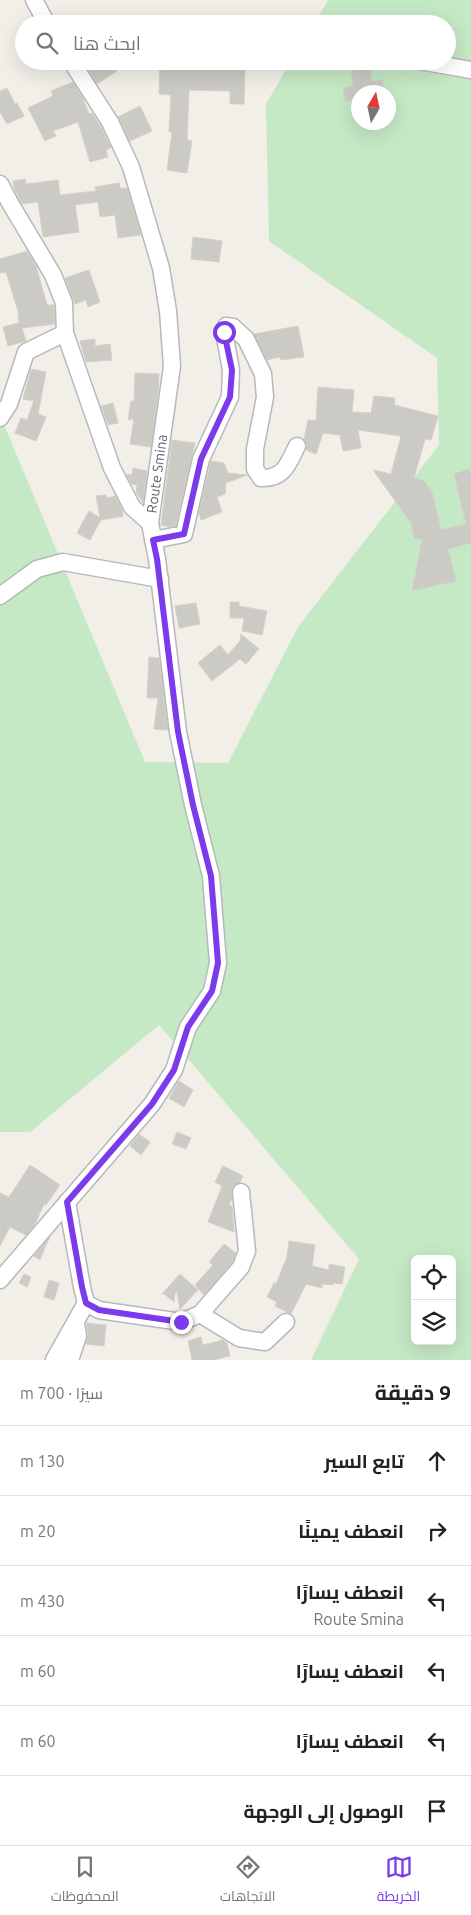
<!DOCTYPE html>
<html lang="ar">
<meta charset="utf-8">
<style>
:root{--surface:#fff;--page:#f2f2f2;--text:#222;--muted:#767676;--line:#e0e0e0;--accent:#7c3aed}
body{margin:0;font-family:Ubuntu,Cairo,sans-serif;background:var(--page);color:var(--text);direction:rtl}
.controls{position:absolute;right:15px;bottom:15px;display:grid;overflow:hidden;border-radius:8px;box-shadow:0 5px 20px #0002}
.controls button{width:45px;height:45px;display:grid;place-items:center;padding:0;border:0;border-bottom:1px solid var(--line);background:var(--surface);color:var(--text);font:25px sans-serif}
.compass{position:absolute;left:351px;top:85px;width:45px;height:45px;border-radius:50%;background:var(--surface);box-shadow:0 5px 20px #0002;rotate:9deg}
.stop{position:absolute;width:15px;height:15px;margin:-11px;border:4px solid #7c3aed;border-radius:50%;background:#fff}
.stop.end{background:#7c3aed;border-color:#fff;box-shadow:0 1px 5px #0008}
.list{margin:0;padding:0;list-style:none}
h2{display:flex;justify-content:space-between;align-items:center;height:65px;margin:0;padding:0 20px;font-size:21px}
h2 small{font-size:16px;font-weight:400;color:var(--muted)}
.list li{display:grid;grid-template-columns:32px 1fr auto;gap:15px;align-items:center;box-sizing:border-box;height:70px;padding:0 20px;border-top:1px solid var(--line)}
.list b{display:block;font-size:19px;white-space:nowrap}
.list p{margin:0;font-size:16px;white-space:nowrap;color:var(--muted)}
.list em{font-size:16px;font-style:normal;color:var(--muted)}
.icon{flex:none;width:28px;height:28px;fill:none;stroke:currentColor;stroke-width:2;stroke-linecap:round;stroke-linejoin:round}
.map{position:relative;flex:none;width:471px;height:1360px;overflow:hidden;direction:ltr}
.search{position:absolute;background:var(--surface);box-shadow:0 5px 20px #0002;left:15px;right:15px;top:15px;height:55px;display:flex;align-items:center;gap:12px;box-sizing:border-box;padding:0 18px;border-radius:28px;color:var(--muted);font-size:19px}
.sheet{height:485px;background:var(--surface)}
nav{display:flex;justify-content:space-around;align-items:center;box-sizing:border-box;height:70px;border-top:1px solid var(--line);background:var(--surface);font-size:14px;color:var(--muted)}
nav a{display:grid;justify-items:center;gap:2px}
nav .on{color:var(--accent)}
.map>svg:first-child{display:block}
</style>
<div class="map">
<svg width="471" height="1360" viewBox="0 0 471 1360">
<rect width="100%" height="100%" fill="#f1efe8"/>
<path fill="#c5e8c5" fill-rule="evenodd" d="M328,0H471V1360H311L359,1259L159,1025L30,1132H0V415L145,762L228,763L298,627L439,445L437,358L269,241L266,104L291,61H447V24H314ZM358,92H388V122H358ZM415,1259H452V1341H415Z"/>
<g fill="#cccac5" stroke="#d6d1c6">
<path d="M83,61H111L117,71L97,84Z"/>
<path d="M160,61H200V66L245,68L244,104H230V91L189,90L187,140L192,141L187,173L167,170L172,132H169L171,95L159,94Z"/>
<path d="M370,68L372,82L382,80L384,92H358V116H354L351,100L345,101L343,88L353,86L351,71Z"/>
<path d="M73,82L82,96L89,114L92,113L101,127L111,148L106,150L108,157L90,162L78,122L53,131L56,136L45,141L28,108L53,96L51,91Z"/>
<path d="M7,88L15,104L17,103L24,116L7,124L0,112V91Z"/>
<path d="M140,106L152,131L130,141L118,117Z"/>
<path d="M25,179L26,184L58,180L60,195L96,191L95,187L119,183L120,188H127L141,235L118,238L115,215L100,217L98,202L75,205L79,232L43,237L38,202L22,204L14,188L13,181Z"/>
<path d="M193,237L222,241L219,262L191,259Z"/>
<path d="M27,251L36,266L47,305H54L55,324L22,328L26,341L8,346L3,327L19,323L18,311L6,272L0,273V259Z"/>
<path d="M89,270L100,302L88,307L86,300L75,304L65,278Z"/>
<path d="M298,326L304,357L281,360L280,357L267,360L254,334Z"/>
<path d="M95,339V346L110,344L112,360L86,362L80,341Z"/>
<path d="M31,369L46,372L38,414L46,417L36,441L15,433L21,418L27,420L34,401L23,399Z"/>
<path d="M135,373L159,374L158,392L151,447L130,444L134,419L128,420L131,401H134Z"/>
<path d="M318,387L354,390L352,412L371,413L374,396L395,398L394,405L438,416L431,440L425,439L414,478L423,480L432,491L441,530L466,524L454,474L469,469L471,475V543L448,549L456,581L412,591L422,540L414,538L411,523L373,470L391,474L401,436L358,430L361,448L343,451L340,435L323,433L316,454L306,450L307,445L304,439L308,420L316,421Z"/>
<path d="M113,403L118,423L108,425L101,406Z"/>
<path d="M172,440L195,443L176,525L170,527L161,525Z"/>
<path d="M211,461L224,463L228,473L247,475L226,483L225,494L217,497L222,512L201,520L199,513Z"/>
<path d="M133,468L147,471L143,503L136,492L137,485L132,484L127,476V474L132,475Z"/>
<path d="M106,495L107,498L115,496L122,509L123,516L101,520L90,540L77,533L89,511L100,518L96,496Z"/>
<path d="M230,602H239V606L267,611L262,635L242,631L244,618H230Z"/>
<path d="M196,603L200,624L179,628L175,606Z"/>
<path d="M241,634L259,649L246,664L240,659L212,681L198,663L220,645L228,655L240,641Z"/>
<path d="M149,657L159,658L168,730L154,729L158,698H147Z"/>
<path d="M179,1081L193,1090L184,1107L169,1098Z"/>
<path d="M177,1132L191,1138L186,1149L172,1144Z"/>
<path d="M139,1134L150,1142L141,1155L130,1146Z"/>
<path d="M30,1165L60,1185L46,1205L44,1204L35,1224L26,1235L10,1227L0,1246V1193L9,1197Z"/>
<path d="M223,1166L243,1176L240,1182L232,1187V1199L229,1205L232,1206L234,1232L208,1222L222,1186L215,1182Z"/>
<path d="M50,1237L46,1245L40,1260L34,1256Z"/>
<path d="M289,1241L315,1245L312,1266L329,1270V1264L345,1267L342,1284L333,1283V1285L322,1284V1288L306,1284L291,1314L275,1306L277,1302L267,1297L274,1283L276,1284L287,1257Z"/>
<path d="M224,1244L236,1253L232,1262L204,1295L195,1285L213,1265L209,1262Z"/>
<path d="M24,1274L31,1277L27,1287L19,1283Z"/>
<path d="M180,1274L198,1290L180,1309L177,1292L175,1293L174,1302L164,1294H162Z"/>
<path d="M49,1280L59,1283L54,1300L44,1297Z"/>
<path d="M86,1323L106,1325L104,1346L86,1344L88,1335Z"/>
<path d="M201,1337L203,1345L223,1340L227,1343L230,1356L214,1360H192L188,1341Z"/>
</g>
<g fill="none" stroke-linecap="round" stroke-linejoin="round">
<defs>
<g id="minor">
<path d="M34,0L47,24"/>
<path d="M420,61L471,70"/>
<path d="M0,184L10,203L53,275L64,303L65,333L112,468L132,507L150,523"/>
<path d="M0,418L9,404L26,352L65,333"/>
<path d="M153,540L184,534L201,459L230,397L231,370L224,332L226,326L233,327L246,339L263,374L265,397L255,449V469L261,478C284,479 288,464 297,446"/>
<path d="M0,596L37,569L63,562L160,579"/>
<path d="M67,1202L82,1287L86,1303L99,1310L181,1322L200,1314L241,1267L247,1251L241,1192"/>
<path id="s1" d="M0,1280L152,1104L174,1070L188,1027L212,991L218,963L211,876L193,805L178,732L157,559L150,523L172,366L168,311L161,268L131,167L110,122L71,61"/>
<path d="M200,1314L239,1338L265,1342L286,1322"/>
<path d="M54,1360L86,1303"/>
<path d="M70,1360L78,1336L76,1324"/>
</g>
</defs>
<use href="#minor" stroke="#b5b8bc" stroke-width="19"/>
<use href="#minor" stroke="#fff" stroke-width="16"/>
</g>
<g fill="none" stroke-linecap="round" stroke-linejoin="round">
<path stroke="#7c3aed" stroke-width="6" d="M181,1322L99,1310L86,1303L82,1287L67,1202L152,1104L174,1070L188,1027L212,991L218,963L211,876L193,805L178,732L157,559L153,540L184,534L201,459L230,397L232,370L224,332"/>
</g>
<g text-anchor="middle" stroke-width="4.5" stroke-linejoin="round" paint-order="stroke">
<g font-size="14" fill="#5f6368" stroke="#fff">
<text dy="5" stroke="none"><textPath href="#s1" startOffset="886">Route Smina</textPath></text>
</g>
</g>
</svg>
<div class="controls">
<button><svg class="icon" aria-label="locate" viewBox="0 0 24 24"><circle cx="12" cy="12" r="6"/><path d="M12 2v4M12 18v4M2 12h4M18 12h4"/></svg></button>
<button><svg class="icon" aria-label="layers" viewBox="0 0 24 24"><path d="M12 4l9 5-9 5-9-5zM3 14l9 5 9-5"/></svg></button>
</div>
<svg class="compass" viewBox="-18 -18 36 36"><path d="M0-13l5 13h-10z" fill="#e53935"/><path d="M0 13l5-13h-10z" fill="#767676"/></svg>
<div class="stop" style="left:224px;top:332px"></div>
<div class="stop end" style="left:181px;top:1322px"></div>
<div class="search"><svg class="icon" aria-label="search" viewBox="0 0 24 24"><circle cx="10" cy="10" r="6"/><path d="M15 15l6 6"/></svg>ابحث هنا</div>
</div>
<section class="sheet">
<h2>9 دقيقة<small>سيرًا · 700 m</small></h2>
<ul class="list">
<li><svg class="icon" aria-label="ahead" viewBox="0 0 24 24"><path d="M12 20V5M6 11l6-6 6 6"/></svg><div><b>تابع السير</b></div><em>130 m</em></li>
<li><svg class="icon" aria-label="right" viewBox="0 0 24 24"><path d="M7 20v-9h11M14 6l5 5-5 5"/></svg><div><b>انعطف يمينًا</b></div><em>20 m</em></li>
<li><svg class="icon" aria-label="left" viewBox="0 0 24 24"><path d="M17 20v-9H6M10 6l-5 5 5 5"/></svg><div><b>انعطف يسارًا</b><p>Route Smina</p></div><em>430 m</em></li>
<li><svg class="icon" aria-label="left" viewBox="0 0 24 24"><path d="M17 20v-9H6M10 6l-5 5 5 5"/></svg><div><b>انعطف يسارًا</b></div><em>60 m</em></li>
<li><svg class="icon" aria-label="left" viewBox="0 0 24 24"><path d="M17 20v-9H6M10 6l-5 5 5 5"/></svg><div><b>انعطف يسارًا</b></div><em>60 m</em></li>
<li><svg class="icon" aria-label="arrive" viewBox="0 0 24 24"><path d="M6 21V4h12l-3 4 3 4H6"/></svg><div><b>الوصول إلى الوجهة</b></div></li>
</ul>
</section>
<nav>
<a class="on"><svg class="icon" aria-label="map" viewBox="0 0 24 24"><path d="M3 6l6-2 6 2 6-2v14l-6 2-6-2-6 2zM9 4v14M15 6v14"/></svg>الخريطة</a>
<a><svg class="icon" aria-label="directions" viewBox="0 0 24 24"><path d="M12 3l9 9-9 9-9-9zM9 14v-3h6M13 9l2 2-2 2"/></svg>الاتجاهات</a>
<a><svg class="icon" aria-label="saved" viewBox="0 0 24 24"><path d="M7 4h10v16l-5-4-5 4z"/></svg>المحفوظات</a>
</nav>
